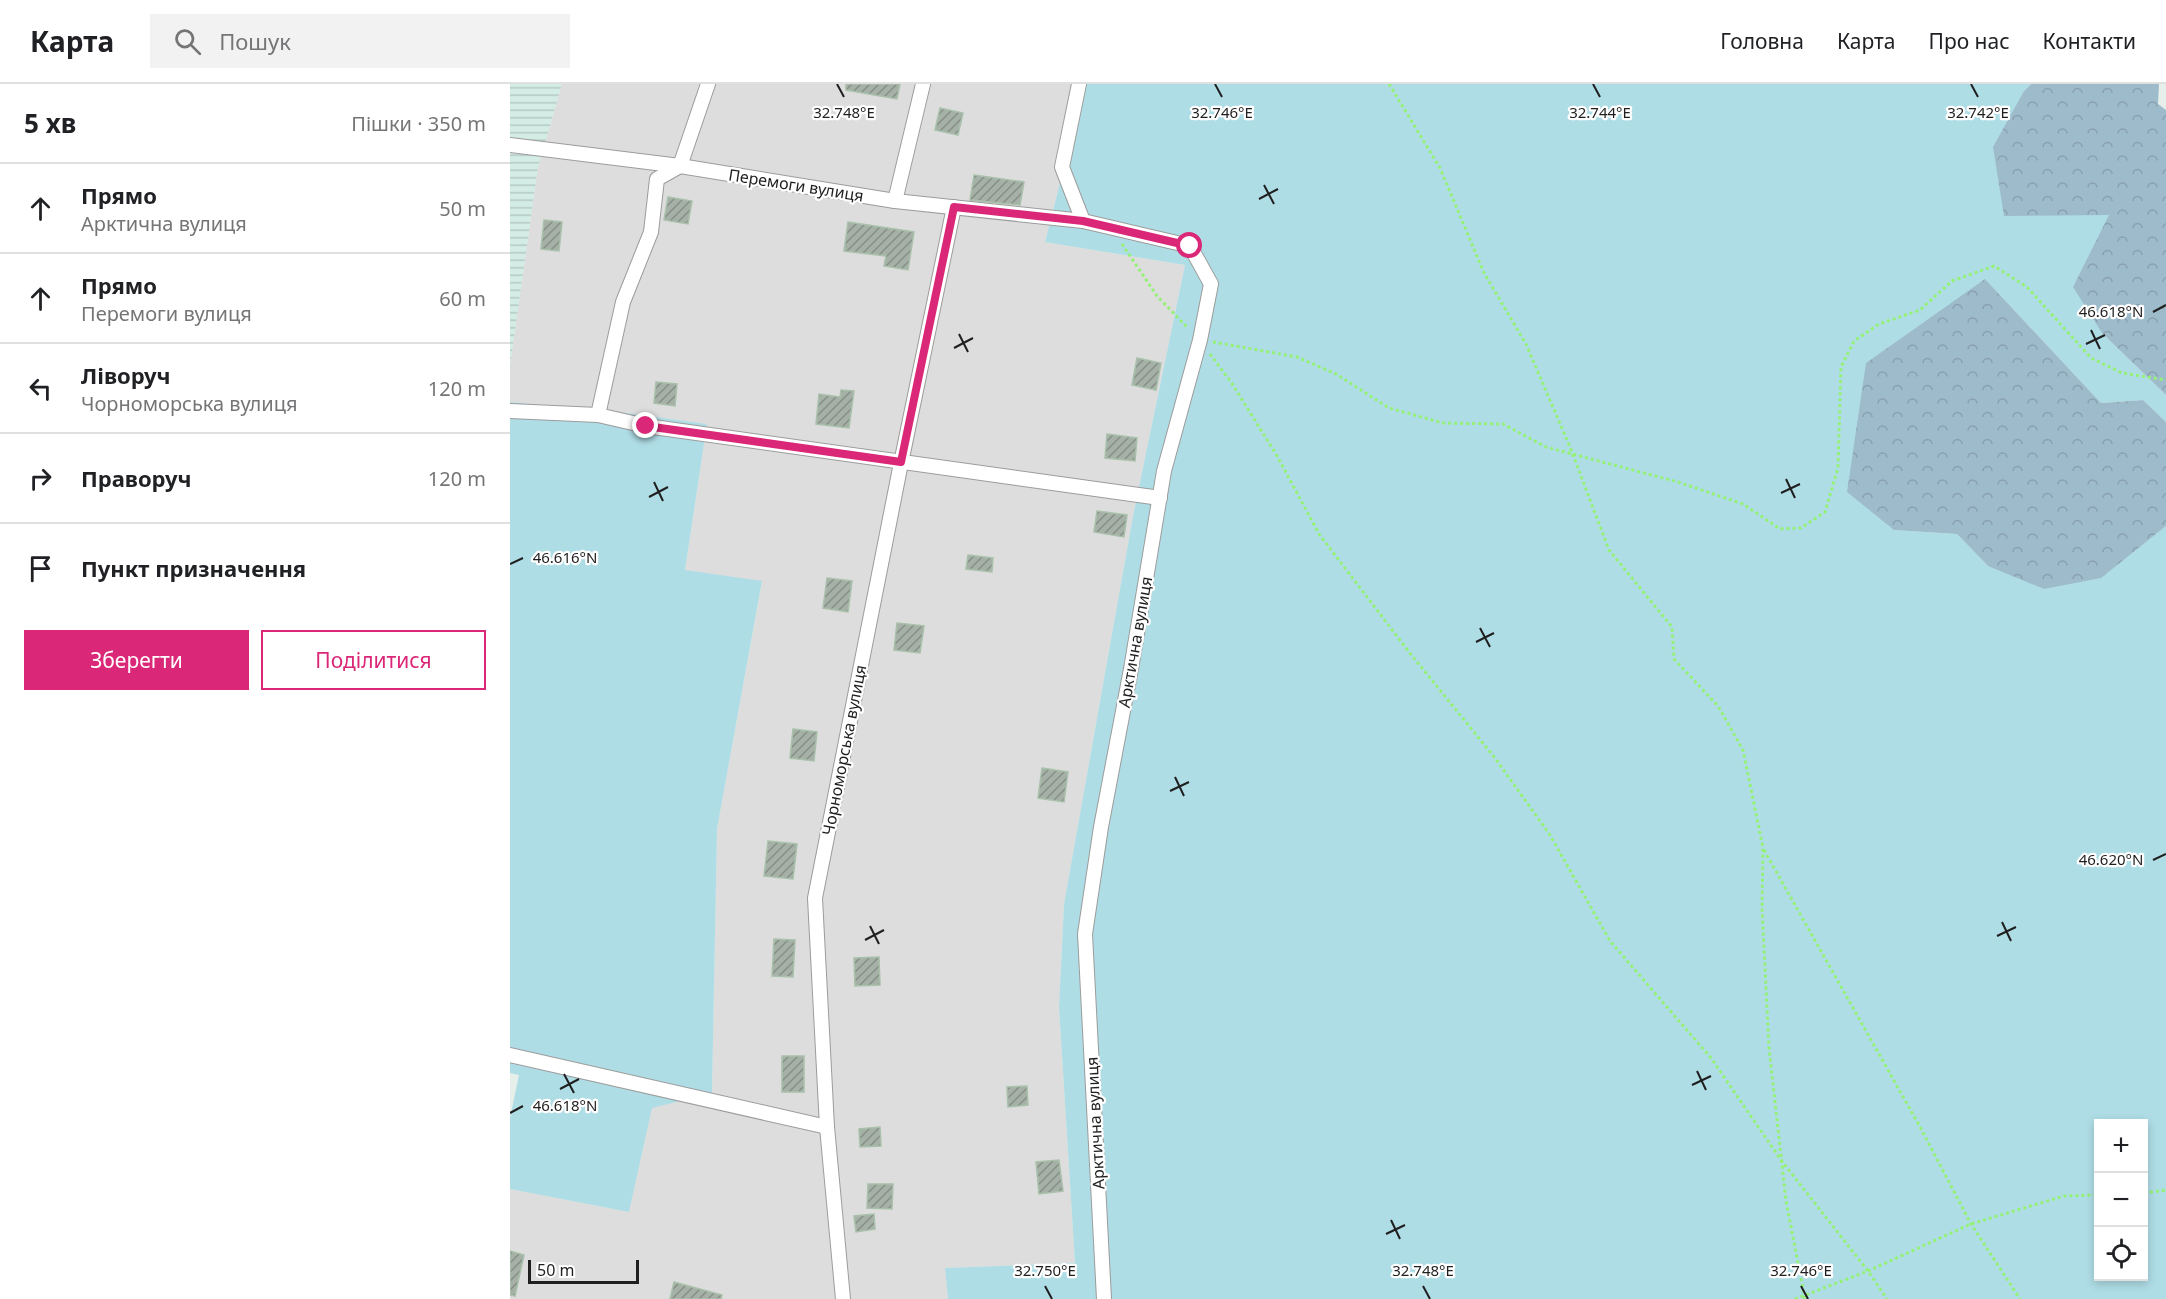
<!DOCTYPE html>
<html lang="uk">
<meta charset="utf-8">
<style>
:root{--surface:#fff;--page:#f2f2f2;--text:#202124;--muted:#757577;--line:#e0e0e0;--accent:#db2777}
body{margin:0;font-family:"Noto Sans",sans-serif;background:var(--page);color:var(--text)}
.controls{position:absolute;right:18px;bottom:18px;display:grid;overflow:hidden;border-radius:0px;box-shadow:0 3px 9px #0003}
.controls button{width:54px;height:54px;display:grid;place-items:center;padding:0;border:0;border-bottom:2px solid var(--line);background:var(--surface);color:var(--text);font:30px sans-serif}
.scale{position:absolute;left:18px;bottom:15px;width:111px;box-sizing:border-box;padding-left:6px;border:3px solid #1f1f1f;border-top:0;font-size:16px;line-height:21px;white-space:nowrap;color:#1f1f1f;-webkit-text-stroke:4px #fff;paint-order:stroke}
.stop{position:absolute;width:18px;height:18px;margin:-14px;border:4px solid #db2777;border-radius:50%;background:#fff}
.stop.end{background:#db2777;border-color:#fff;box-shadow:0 2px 6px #0008}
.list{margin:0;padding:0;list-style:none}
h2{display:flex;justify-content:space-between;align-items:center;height:78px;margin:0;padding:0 24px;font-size:26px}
h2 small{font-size:20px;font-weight:400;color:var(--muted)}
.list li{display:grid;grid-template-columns:39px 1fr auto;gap:18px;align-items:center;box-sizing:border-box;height:90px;padding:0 24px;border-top:2px solid var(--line)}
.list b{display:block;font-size:22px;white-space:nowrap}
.list p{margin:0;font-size:20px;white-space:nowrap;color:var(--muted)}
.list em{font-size:20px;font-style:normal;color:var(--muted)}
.actions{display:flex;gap:12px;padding:18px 24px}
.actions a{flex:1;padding:14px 0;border:2px solid var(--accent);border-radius:0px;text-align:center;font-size:21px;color:var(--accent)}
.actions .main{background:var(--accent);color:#fff}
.icon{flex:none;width:33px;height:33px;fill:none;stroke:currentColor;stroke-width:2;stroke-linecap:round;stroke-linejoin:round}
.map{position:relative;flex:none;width:1656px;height:1215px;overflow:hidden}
header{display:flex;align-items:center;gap:36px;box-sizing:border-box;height:84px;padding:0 30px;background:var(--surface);border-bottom:2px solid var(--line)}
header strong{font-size:28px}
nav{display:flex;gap:33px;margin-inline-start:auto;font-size:21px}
.search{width:420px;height:54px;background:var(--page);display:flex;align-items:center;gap:15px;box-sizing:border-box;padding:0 21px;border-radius:0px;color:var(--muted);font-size:22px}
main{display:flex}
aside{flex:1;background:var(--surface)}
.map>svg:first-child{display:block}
</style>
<header>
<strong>Карта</strong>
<div class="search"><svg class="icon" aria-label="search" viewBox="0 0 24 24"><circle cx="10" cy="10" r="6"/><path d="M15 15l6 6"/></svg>Пошук</div>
<nav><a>Головна</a><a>Карта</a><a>Про нас</a><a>Контакти</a></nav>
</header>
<main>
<aside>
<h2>5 хв<small>Пішки · 350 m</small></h2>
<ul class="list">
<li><svg class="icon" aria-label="ahead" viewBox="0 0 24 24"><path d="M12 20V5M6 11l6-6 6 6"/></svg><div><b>Прямо</b><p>Арктична вулиця</p></div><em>50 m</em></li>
<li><svg class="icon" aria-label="ahead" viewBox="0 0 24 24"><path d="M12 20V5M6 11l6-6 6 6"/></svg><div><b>Прямо</b><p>Перемоги вулиця</p></div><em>60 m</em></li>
<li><svg class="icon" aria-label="left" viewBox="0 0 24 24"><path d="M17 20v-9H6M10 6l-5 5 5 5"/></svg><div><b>Ліворуч</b><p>Чорноморська вулиця</p></div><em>120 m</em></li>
<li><svg class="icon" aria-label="right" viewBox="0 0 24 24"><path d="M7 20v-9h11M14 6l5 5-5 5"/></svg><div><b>Праворуч</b></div><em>120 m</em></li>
<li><svg class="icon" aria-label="arrive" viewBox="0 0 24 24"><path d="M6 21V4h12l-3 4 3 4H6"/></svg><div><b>Пункт призначення</b></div></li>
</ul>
<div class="actions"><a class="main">Зберегти</a><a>Поділитися</a></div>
</aside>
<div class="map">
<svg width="1656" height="1215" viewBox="0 0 1656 1215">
<defs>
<pattern id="farmland-rules" width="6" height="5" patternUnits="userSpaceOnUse" patternTransform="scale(1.5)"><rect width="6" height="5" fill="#d3ece5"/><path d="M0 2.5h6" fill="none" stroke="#b5cac4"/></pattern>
<pattern id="forest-crowns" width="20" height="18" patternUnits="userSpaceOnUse" patternTransform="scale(1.5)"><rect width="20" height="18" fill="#9ebbcc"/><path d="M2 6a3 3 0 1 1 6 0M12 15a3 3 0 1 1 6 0" fill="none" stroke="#88a0af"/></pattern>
<pattern id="building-hatch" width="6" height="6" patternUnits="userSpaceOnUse" patternTransform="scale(1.5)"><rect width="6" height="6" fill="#a5b1a6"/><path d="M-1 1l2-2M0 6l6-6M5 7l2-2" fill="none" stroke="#868f87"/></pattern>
</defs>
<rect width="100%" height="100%" fill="#e6efe9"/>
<path fill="#dcdddc" d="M52,0H575L535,158L675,181L623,432L554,820L549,923L565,1179L435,1184L438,1215H0V1105L119,1128L142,1023L202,1009L207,745L252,498L175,487L197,340L116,329L0,318V282L28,83Z"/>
<path fill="url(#farmland-rules)" d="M0,0H52L28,83L0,282Z"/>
<g fill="#afdde6" fill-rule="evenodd">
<path d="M575,0H1521L1514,7L1599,131L1592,249L1656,311V338L1633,316L1591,319L1475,195L1384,446L1447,450L1478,482L1591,493L1656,442V1215H438L435,1184L565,1179L549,923L554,820L623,432L675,181L535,158ZM1588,1040H1634V1192H1588Z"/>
<path d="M0,318L117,329L197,340L175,486L252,497L207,745L202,1009L142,1024L119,1128L0,1105V1034L9,991L0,989Z"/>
</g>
<g fill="url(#forest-crowns)">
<path d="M1521,0H1649L1648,20L1656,26V311L1592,249L1563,203L1599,131L1494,132L1483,63L1514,7Z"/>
<path d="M1475,195L1591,319L1633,316L1656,338V442L1591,494L1534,505L1478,482L1447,450L1384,446L1337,408L1356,279Z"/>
</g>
<g fill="url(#building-hatch)" stroke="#a9c0ab" stroke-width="1.5">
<path d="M336,0H390L387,15L336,6Z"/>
<path d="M430,24L453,29L448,51L425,46Z"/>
<path d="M464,91L514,98L510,121L460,116Z"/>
<path d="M158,113L182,117L178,140L154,136Z"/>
<path d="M34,136L52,138L49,167L31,165Z"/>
<path d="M338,138L404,148L398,186L374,182L376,172L334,167Z"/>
<path d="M627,274L651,279L646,306L622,301Z"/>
<path d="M146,298L167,300L165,322L144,319Z"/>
<path d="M331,306L344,307L339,344L306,340L309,310L330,313Z"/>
<path d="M597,350L627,354L625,377L595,374Z"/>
<path d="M587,427L617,431L614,453L584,448Z"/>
<path d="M458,471L483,474L482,488L456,485Z"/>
<path d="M317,494L342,497L338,528L313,524Z"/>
<path d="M387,539L414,542L410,569L384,566Z"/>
<path d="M283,645L307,648L304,677L280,674Z"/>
<path d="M532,684L558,688L554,718L528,714Z"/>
<path d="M258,757L287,760L283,795L254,792Z"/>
<path d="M264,855L285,856L283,893L262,892Z"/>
<path d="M369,873L370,901L345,902L344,874Z"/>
<rect x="272" y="972" width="22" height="36"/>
<path d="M517,1002L518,1021L498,1023L497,1003Z"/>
<path d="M370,1043L371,1062L350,1063L349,1045Z"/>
<path d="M549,1076L553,1107L529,1110L526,1078Z"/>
<path d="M358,1100H383L382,1125L357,1124Z"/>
<path d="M364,1130L365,1145L346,1148L344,1132Z"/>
<path d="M0,1167L14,1171L5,1212L0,1211Z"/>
<path d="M164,1198L212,1211L211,1215H160Z"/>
</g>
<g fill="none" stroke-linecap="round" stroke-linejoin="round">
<defs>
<g id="minor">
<path d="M569,0L552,83L573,137L680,162L701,200L690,256L654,387L621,585L591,743L575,850L594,1215"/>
<path d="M0,61L170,82L385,117L573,137"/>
<path d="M385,117L413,0"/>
<path d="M0,327L88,331L113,218L141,148L147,95L170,82L198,0"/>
<path d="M88,331L136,342L650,414"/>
<path d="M0,971L317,1043"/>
<path d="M333,1215L317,1043L305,814L391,379L444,123"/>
</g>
</defs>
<use href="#minor" stroke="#9c9c9c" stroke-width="16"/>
<g stroke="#95f176" stroke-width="3" stroke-dasharray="3 3" stroke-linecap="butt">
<path d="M879,0L930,84L974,189L1016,260L1060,363L1099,466L1162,543L1164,575L1208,622L1233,666L1253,764L1252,824L1259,964L1276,1117L1295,1215"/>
<path d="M612,160L647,212L678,244"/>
<path d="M703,258L787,273L826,290L879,324L933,339L993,340L1036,363L1168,398L1233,420L1270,445L1291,444L1315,428L1328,384L1331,283L1344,257L1369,240L1410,226L1442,197L1484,182L1517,203L1581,274L1612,289L1656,296"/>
<path d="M700,270L721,298L766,370L809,450L899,568L985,674L1040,751L1100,857L1201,974L1271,1076L1358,1187L1377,1215"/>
<path d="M1254,766L1409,1041L1461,1140L1510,1215"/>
<path d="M1634,1109L1656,1106"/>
<path d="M1285,1215L1358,1187L1461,1140L1554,1112L1588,1111"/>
</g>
<use href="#minor" stroke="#fff" stroke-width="14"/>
</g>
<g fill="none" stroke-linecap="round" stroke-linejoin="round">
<path stroke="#db2777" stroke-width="8" d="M136,342L391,378L444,123L573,137L680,162"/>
</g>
<path fill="none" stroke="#1f1f1f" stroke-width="2" d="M327,0L334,13M705,0L712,13M1083,0L1090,13M1461,0L1468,13M754,101L764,120M749,115L768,105M1643,228L1656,221M1581,246L1590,265M449,250L458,268M1576,260L1595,251M444,264L463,254M1276,395L1285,414M144,398L153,417M1271,409L1290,400M139,413L158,403M0,480L13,474M970,544L980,563M966,558L984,549M665,693L674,712M660,707L679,698M1643,776L1656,770M1492,838L1501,857M360,842L369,860M1487,852L1506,843M355,856L374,846M1187,987L1196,1006M54,990L64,1009M1182,1001L1201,992M50,1005L69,995M0,1029L13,1022M881,1136L890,1155M876,1150L895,1141M535,1202L542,1215M913,1202L920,1215M1291,1202L1298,1215"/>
<g text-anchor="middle" stroke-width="4.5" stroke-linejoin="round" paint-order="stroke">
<g font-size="16" fill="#1f1f1f" stroke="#fff">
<text transform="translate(286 101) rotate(9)" y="6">Перемоги вулиця</text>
<text transform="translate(625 558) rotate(-80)" y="6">Арктична вулиця</text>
<text transform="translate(334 666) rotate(-79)" y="6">Чорноморська вулиця</text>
<text transform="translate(585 1039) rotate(-93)" y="6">Арктична вулиця</text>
</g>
</g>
<g font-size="15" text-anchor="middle" fill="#1f1f1f" stroke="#fff" stroke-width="4.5" stroke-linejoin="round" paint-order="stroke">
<text x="334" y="34">32.748°E</text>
<text x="712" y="34">32.746°E</text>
<text x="1468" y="34">32.742°E</text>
<text x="1090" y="34">32.744°E</text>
<text x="1601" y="233">46.618°N</text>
<text x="55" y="479">46.616°N</text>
<text x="1601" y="781">46.620°N</text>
<text x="55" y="1027">46.618°N</text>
<text x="535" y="1192">32.750°E</text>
<text x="913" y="1192">32.748°E</text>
<text x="1291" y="1192">32.746°E</text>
</g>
</svg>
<div class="controls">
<button>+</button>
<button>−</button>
<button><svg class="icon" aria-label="locate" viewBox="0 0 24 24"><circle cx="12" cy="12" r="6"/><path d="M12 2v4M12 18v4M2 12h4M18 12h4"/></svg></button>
</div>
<div class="scale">50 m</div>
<div class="stop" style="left:680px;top:162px"></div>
<div class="stop end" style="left:136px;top:342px"></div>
</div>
</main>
